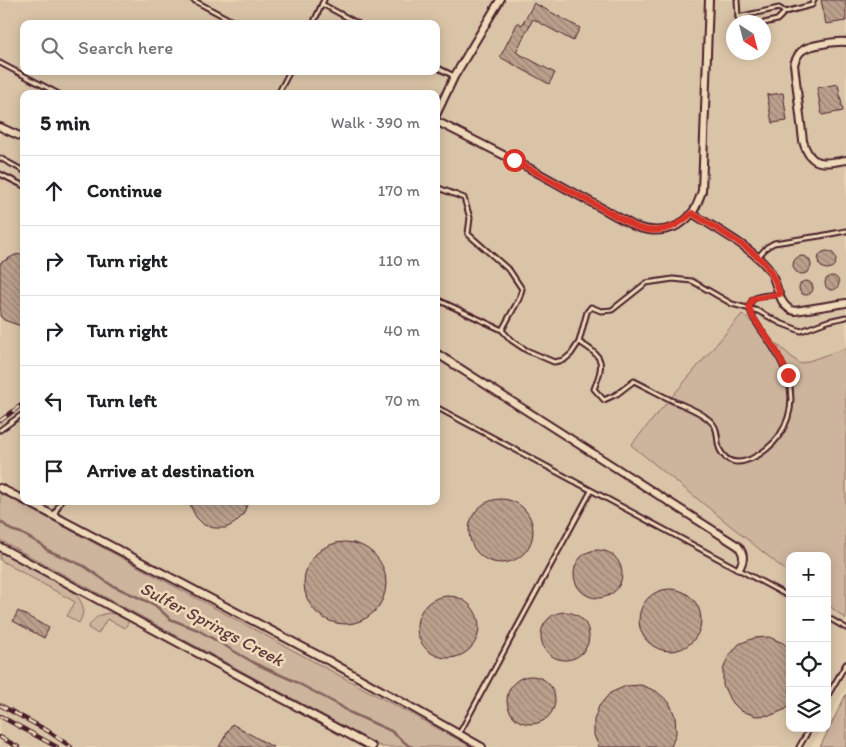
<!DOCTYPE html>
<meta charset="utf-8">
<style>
:root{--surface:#fff;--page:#f2f2f2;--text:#202124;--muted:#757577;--line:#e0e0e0}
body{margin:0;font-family:Itim,sans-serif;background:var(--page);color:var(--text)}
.controls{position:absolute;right:15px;bottom:15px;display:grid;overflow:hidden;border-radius:10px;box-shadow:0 2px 12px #0003}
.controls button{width:45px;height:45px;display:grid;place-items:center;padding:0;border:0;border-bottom:1px solid var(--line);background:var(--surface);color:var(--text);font:25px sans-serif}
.compass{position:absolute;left:726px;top:15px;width:45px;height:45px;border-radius:50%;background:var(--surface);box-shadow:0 2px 12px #0003;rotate:144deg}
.stop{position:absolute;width:15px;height:15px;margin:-11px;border:4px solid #d93025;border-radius:50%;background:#fff}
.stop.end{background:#d93025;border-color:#fff;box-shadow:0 1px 5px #0008}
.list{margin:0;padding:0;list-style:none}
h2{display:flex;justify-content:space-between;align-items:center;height:65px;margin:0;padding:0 20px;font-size:21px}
h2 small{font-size:16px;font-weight:400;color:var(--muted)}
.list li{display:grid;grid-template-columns:32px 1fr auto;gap:15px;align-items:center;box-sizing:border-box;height:70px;padding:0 20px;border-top:1px solid var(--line)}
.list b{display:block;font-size:19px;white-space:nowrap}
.list em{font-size:16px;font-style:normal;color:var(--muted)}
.icon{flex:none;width:28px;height:28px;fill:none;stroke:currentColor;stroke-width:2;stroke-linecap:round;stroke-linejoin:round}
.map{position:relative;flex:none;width:846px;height:747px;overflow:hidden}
.search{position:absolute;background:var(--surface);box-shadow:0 2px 12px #0003;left:20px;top:20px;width:420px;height:55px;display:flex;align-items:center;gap:12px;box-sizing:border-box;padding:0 18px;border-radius:10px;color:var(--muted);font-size:19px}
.panel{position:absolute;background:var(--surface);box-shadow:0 2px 12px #0003;left:20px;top:90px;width:420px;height:415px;border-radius:10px}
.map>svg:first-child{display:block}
</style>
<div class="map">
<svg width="846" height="747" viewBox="0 0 846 747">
<defs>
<pattern id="building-back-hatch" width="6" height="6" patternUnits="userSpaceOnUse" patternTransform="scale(1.25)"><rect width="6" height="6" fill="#bba18d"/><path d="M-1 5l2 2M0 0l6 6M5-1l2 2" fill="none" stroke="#9a8373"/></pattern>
</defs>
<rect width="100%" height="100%" fill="#e7d3b2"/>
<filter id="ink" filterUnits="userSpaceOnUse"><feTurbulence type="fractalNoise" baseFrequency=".02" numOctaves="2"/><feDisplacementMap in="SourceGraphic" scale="10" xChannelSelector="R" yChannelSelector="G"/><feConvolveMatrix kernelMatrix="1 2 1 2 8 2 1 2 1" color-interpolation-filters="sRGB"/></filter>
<g filter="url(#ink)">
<g fill="#dac4a7" fill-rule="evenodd">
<path d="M0,0H846V688L827,720V556H790V728H822L811,747H458L0,502ZM734,22H764V52H734ZM24,24H436V71H24ZM24,94H436V501H24Z"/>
<path d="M0,515L429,747H0Z"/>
</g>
<g fill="#cdb49c" stroke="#8c6a64">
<path d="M742,314L800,364L846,348V619L827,604V556H790V574L631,445Z"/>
<path d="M0,493L33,510L472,747H382L0,540Z"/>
<path d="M0,552C16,560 70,585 78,597C85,606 84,614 79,623L67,616L75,602L0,560Z"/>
<path d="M108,613L115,614L129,621L125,628L107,619L98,634L88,628C93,619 98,615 108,613Z"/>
<path d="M846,694V747H820Z"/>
</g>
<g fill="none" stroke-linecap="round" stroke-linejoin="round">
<path stroke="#85625d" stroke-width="2.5" d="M0,521L11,530L21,533L42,545L47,550L84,566L111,585L155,605L170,619L198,630L256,664L292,680L339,705L349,712L391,731L409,746L413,747"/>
</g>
<g fill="url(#building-back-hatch)" stroke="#4a1f2b">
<path d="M821,0H846V21L826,24Z"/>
<path d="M534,3L580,28L573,41L533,19L516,52L555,73L549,84L500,57L518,22L522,25Z"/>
<path d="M838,84L843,111L822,115L817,88Z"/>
<path d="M783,93L787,121L772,123L767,95Z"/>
<circle cx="827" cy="260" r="9"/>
<path d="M24,254V324L18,325L4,320L0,316V263L15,255Z"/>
<circle cx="802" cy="265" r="9"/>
<circle cx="832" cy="283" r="7"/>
<circle cx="806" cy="288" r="7"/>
<circle cx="501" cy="531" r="32"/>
<path d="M190,501H246L247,505L243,515L235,523L226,528H214L204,525L196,517L191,507Z"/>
<circle cx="345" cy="583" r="41"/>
<circle cx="598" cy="574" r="24"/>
<circle cx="670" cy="620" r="31"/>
<circle cx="448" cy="627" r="31"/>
<path d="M18,611L49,628L44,638L13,621Z"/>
<circle cx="565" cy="636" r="24"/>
<path d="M769,637L783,643L790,649V705L786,709L772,715L756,716L741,711L730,700L723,685V670L728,657L739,644L754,638Z"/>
<circle cx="531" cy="700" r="24"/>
<path d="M641,685L656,691L669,702L675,716L676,733L671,747H599L594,735V720L599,706L610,693L626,686Z"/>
<path d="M232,724L273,747H219Z"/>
</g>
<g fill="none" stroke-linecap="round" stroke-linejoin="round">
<defs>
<g id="service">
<path d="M193,0L238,24"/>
<path d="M324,0L322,4L359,24"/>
<path d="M737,0L738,17L779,8L785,12L812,5L814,0"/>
<path d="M738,17L742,22"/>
<path d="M764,23L777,20L785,12"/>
<path d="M313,24L322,4"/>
<path d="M0,63L59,94"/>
<path d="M436,67L454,76"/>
<path d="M278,94L290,71"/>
<path d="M0,158L24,171"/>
<path d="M0,174L24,186"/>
<path d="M436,187L464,198L470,218L468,234L510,271L522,289L519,299L502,330"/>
<path d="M758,257L767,247L774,243L820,236L846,231"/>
<path d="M436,299L502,330L511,340L526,350L554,362L564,360L571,354L579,342C605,357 604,363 594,389L604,400L617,394L634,381C646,387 659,394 671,400C684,406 698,410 708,419C721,429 715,439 720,450C733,477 768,452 779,436C821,373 738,321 751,302C755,294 771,296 779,294"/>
<path d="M579,342L587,312L591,307L601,311L612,310L646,283L673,279L692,281L732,304L758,311L780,323L801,331L828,321L846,317"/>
<path d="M436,407L790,597"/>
<path d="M0,430L24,413"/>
<path d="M54,515L61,501"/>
<path d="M827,617L846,628"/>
<path d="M827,697L846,664"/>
<path d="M459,734L591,491"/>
<path d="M799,747L810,728"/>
</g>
<g id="minor">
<path d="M846,42C837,41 810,45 803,50C798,53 796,59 794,64L803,141C810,167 823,164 846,160"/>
<path d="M436,115L454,77L500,0"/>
<path d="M436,121L529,168L634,226C654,234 678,232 692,213C697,207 699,199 702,191L709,0"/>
<path d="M0,127L24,138"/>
<path d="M692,213C715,229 754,248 770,271C778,283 778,308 795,311L846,303"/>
<path d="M436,353L738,546C745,555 744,560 739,569"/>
<path d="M0,488L24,500"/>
<path d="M26,501L331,662L482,747"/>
<path d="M0,547L372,747"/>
</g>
</defs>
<use href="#service" stroke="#4a1f2b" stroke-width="7"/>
<use href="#minor" stroke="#4a1f2b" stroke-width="10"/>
<use href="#service" stroke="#eedab8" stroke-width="3"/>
<use href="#minor" stroke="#eedab8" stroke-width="6"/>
<defs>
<g id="rail">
<path d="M0,421L24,403"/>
<path d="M0,705L48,731L71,747"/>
<path d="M0,716L57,747"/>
<path d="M0,737L18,747"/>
</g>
</defs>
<use href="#rail" stroke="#4a1f2b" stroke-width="4.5"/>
<use href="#rail" stroke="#eedab8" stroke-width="2.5" stroke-dasharray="8" stroke-linecap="butt"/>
</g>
</g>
<g fill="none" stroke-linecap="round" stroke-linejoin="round" filter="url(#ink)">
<path stroke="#d93025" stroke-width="6" d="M514,160L636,227C658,235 676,229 692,213C713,227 747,245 764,263C772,272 776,283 780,294L753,299L749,306L752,316L776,350L788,375"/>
</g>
<g text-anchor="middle" stroke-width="5" stroke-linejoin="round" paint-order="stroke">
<g font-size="18" font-style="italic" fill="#623b40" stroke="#eedab8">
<text transform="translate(212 624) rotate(28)" y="6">Sulfer Springs Creek</text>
</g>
</g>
</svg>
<div class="controls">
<button>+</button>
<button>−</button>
<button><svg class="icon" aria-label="locate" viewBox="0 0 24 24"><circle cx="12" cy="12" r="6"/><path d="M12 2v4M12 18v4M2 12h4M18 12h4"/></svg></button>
<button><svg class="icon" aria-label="layers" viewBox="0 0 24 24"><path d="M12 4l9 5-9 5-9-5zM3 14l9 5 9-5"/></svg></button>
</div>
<svg class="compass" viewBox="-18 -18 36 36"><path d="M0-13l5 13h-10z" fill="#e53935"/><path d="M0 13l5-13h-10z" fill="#757577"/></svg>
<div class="stop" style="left:514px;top:160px"></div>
<div class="stop end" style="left:788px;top:375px"></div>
<div class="search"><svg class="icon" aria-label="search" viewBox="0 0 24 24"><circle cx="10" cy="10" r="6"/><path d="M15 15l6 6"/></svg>Search here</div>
<section class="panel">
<h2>5 min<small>Walk · 390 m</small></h2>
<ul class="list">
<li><svg class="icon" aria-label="ahead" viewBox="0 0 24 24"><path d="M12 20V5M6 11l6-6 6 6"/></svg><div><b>Continue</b></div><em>170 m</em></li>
<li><svg class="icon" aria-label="right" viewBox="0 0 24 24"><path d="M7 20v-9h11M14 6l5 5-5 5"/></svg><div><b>Turn right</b></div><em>110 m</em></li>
<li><svg class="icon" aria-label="right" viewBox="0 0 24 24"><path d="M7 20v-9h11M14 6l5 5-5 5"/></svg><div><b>Turn right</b></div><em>40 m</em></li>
<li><svg class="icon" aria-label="left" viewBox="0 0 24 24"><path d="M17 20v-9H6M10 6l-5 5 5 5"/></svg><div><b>Turn left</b></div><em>70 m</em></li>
<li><svg class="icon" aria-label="arrive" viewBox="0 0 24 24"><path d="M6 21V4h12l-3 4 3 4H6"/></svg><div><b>Arrive at destination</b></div></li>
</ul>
</section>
</div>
